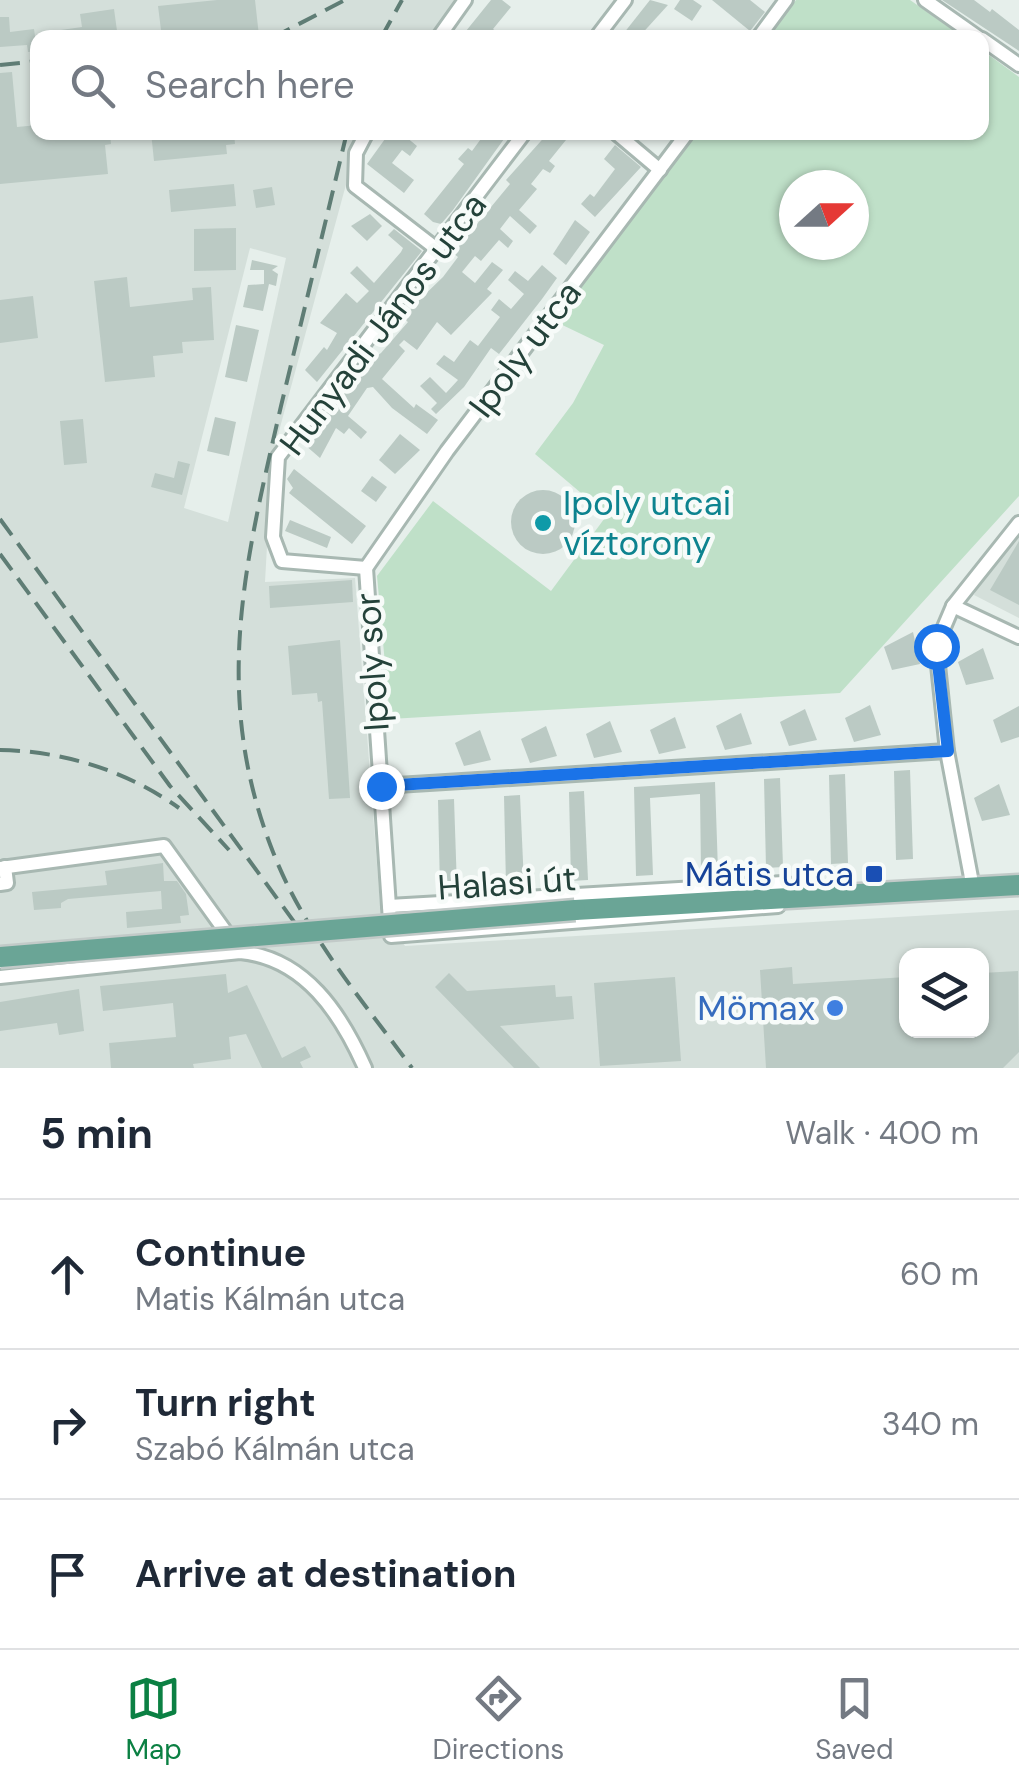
<!DOCTYPE html>
<meta charset="utf-8">
<style>
:root{--surface:#fff;--page:#f2f2f3;--text:#1f2937;--muted:#747a83;--line:#e0e1e3;--accent:#0b8043}
body{margin:0;font-family:"DM Sans",sans-serif;background:var(--page);color:var(--text)}
.controls{position:absolute;right:30px;bottom:30px;display:grid;overflow:hidden;border-radius:20px;box-shadow:0 2px 8px #0004}
.controls button{width:90px;height:90px;display:grid;place-items:center;padding:0;border:0;border-bottom:2px solid var(--line);background:var(--surface);color:var(--text);font:50px sans-serif}
.compass{position:absolute;left:779px;top:170px;width:90px;height:90px;border-radius:50%;background:var(--surface);box-shadow:0 2px 8px #0004;rotate:69deg}
.stop{position:absolute;width:30px;height:30px;margin:-22px;border:8px solid #1a73e8;border-radius:50%;background:#fff}
.stop.end{background:#1a73e8;border-color:#fff;box-shadow:0 2px 10px #0008}
.list{margin:0;padding:0;list-style:none}
h2{display:flex;justify-content:space-between;align-items:center;height:130px;margin:0;padding:0 40px;font-size:42px}
h2 small{font-size:32px;font-weight:400;color:var(--muted)}
.list li{display:grid;grid-template-columns:65px 1fr auto;gap:30px;align-items:center;box-sizing:border-box;height:150px;padding:0 40px;border-top:2px solid var(--line)}
.list b{display:block;font-size:38px;white-space:nowrap}
.list p{margin:0;font-size:32px;white-space:nowrap;color:var(--muted)}
.list em{font-size:32px;font-style:normal;color:var(--muted)}
.icon{flex:none;width:55px;height:55px;fill:none;stroke:currentColor;stroke-width:2;stroke-linecap:round;stroke-linejoin:round}
.map{position:relative;flex:none;width:1019px;height:1068px;overflow:hidden}
.search{position:absolute;background:var(--surface);box-shadow:0 2px 8px #0004;left:30px;right:30px;top:30px;height:110px;display:flex;align-items:center;gap:25px;box-sizing:border-box;padding:0 35px;border-radius:20px;color:var(--muted);font-size:38px}
.sheet{height:580px;background:var(--surface)}
nav{display:flex;justify-content:space-around;align-items:center;box-sizing:border-box;height:140px;border-top:2px solid var(--line);background:var(--surface);font-size:28px;color:var(--muted)}
nav a{display:grid;justify-items:center;gap:5px}
nav .on{color:var(--accent)}
.map>svg:first-child{display:block}
</style>
<div class="map">
<svg width="1019" height="1068" viewBox="0 0 1019 1068">
<rect width="100%" height="100%" fill="#e6efeb"/>
<g fill="#d4dfda" fill-rule="evenodd">
<path d="M0,0H458L430,37L38,38V132L360,133L272,457L265,582L355,578L380,904L405,946L1019,910V1068H0ZM250,248L286,258L228,522L184,508ZM906,956H982V1030H906Z"/>
<path d="M1019,532V618L974,595L987,567Z"/>
</g>
<g fill="#bfe0c8" fill-rule="evenodd">
<path d="M796,0H910L963,37H768Z"/>
<path d="M982,50L1019,77V496L840,693L390,719L377,576L433,501L551,591L607,515L535,454L573,403L604,345L554,321L696,133L982,132ZM794,185H854V245H794Z"/>
</g>
<g fill="#bbcac4">
<path d="M217,0H255L259,36L162,38L158,6Z"/>
<path d="M491,0H502L511,7L493,29L504,38H474L466,31Z"/>
<path d="M650,0L668,5L638,38H620Z"/>
<path d="M680,0H693L702,6L692,21L674,9Z"/>
<path d="M712,0H750L765,12L750,31Z"/>
<path d="M942,0H974L990,12L992,9L1019,30V51Z"/>
<path d="M114,9L118,38H47V32L82,27L80,14Z"/>
<path d="M0,17H9L10,32L34,29L37,51L28,52L27,45L0,47Z"/>
<path d="M12,72L17,127L38,125V132H110L111,144L105,145L108,174L0,184V73Z"/>
<path d="M151,132H234L235,144L226,145L227,154L154,161Z"/>
<path d="M390,132H400L417,146L410,156L402,150L392,163L414,180L404,193L367,164Z"/>
<path d="M486,132H509L453,210L441,224L433,222L424,214L464,164L458,159L468,148L472,151Z"/>
<path d="M549,132L566,140L549,161L555,166L550,173L543,169L531,184L537,189L519,210L537,226L530,234L510,216L500,229L513,241L508,248L499,240L481,261L475,256L462,272L475,283L492,262L503,270L487,289L492,293L451,335L437,322L417,350L404,340L399,345L405,351L382,379L414,408L416,404L438,420L427,434L392,408L373,387L367,388L348,416L367,432L361,439L349,428L344,434L336,428L320,458L305,445L321,426L318,424L357,370L381,353L408,322L404,319L412,307L443,277L458,257L453,253L510,184L506,180Z"/>
<path d="M615,145L641,167L595,217L581,204L590,194L594,197L615,169L604,159Z"/>
<path d="M234,184L236,206L171,212L169,190Z"/>
<path d="M272,187L275,205L256,208L253,190Z"/>
<path d="M370,214L382,226L367,241L351,226Z"/>
<path d="M575,220L590,232L566,265L553,254Z"/>
<path d="M236,228V270L194,271V229Z"/>
<path d="M394,229L422,251L317,382L305,370L324,347L327,350L337,333L320,323L346,293L357,303L369,291L350,273L357,266L374,283L401,252L403,248L388,235Z"/>
<path d="M252,260L278,266L272,270L278,274L276,286L269,284L263,311L243,307L248,285L264,284V270H250Z"/>
<path d="M542,265L557,278L542,299L499,354L491,348L464,387L436,414L431,409L437,403L420,386L430,377L446,393L458,380L436,364L444,355L454,362L470,340L478,346L500,317L491,310L499,299L511,309L524,294L508,280L515,271L528,281Z"/>
<path d="M127,277L130,307L193,300L192,288L211,287L214,340L182,342L183,353L153,356L155,377L105,382L94,281Z"/>
<path d="M33,296L38,338L0,343V300Z"/>
<path d="M236,325L259,330L247,382L225,377Z"/>
<path d="M215,417L236,422L229,456L207,451Z"/>
<path d="M83,419L87,463L64,465L60,421Z"/>
<path d="M400,434L420,450L395,474L379,460Z"/>
<path d="M178,461L190,464L182,495L151,487L155,473L174,478Z"/>
<path d="M294,469L366,526L352,544L289,493L293,488L287,479Z"/>
<path d="M372,476L387,487L376,502L361,491Z"/>
<circle cx="543" cy="522" r="32"/>
<path d="M290,520L331,537L327,548L285,531Z"/>
<path d="M1019,541V605L990,590Z"/>
<path d="M352,580L353,602L270,608L269,586Z"/>
<path d="M913,632L920,664L892,670L884,647Z"/>
<path d="M340,640L350,798L329,799L322,701L318,702L317,693L292,695L288,646Z"/>
<path d="M983,648L994,679L966,685L958,662Z"/>
<path d="M870,705L881,735L854,742L845,718Z"/>
<path d="M1019,706V737L1001,743L993,720Z"/>
<path d="M805,709L817,740L789,746L780,722Z"/>
<path d="M741,713L752,744L725,750L716,726Z"/>
<path d="M675,717L686,748L659,754L650,730Z"/>
<path d="M610,721L622,752L594,758L586,734Z"/>
<path d="M546,726L557,756L530,763L521,739Z"/>
<path d="M480,730L491,760L464,766L455,743Z"/>
<path d="M910,770L913,859L896,860L894,771Z"/>
<path d="M845,774L848,863L831,864L829,775Z"/>
<path d="M780,778L783,867L766,868L764,779Z"/>
<path d="M715,782L718,871L701,872L700,794L650,798L653,875L636,876L634,787Z"/>
<path d="M999,784L1010,815L982,821L974,798Z"/>
<path d="M584,791L588,880L571,881L569,792Z"/>
<path d="M520,795L524,884L506,885L504,796Z"/>
<path d="M454,799L457,888L440,889L438,800Z"/>
<path d="M163,863L164,881H177L186,894L189,915L180,916L181,923L127,928L126,912L162,909L161,891L68,899L61,903V908L34,910L32,892L107,885L105,871Z"/>
<path d="M792,967L793,984L906,977V1030H982V973L1018,971L1019,1052L1003,1068H766L760,970Z"/>
<path d="M449,973L467,991L555,985L556,997L572,996L574,1019L500,1026L540,1068H514L435,987Z"/>
<path d="M226,974L228,993L247,985L282,1058L305,1046L311,1057L300,1062L303,1068H262L246,1034L229,1037L231,1059L193,1064L194,1068H111L109,1043L176,1037L173,1003L103,1011L100,986Z"/>
<path d="M675,977L681,1061L600,1066L594,983Z"/>
<path d="M79,989L84,1031L59,1035L57,1023L0,1031V1002Z"/>
</g>
<g fill="none" stroke-linecap="round" stroke-linejoin="round">
<defs>
<g id="minor">
<path d="M925,0L979,38"/>
<path d="M438,38L465,0"/>
<path d="M596,38L625,0"/>
<path d="M758,38L786,0"/>
<path d="M982,39L1019,65"/>
<path d="M367,132L356,153L355,186L438,250"/>
<path d="M615,132L660,170"/>
<path d="M366,568L391,936L778,906"/>
<path d="M366,568L282,561L273,537L278,457L525,132"/>
<path d="M366,568L447,451L688,132"/>
<path d="M953,606L1019,637"/>
<path d="M381,786L947,751"/>
<path d="M0,868L164,846L233,942"/>
<path d="M0,884L7,883L5,867"/>
<path d="M973,888L947,751L936,646L953,606L1019,523"/>
<path d="M389,906L783,883L816,891"/>
<path d="M0,977L240,952C305,958 341,1014 365,1068"/>
</g>
<path id="primary" d="M575,910L1019,885"/>
</defs>
<use href="#minor" stroke="#a8b8b2" stroke-width="18"/>
<use href="#primary" stroke="#c2cac8" stroke-width="25"/>
<use href="#minor" stroke="#fff" stroke-width="12"/>
<use href="#primary" stroke="#6aa596" stroke-width="20"/>
<g stroke="#5f7d75" stroke-width="4" stroke-dasharray="20 10" stroke-linecap="butt">
<path d="M272,38L345,0"/>
<path d="M381,38L402,0"/>
<path d="M0,65L38,61"/>
<path d="M347,132C325,224 303,315 281,406C245,563 211,695 273,852C304,932 362,1000 412,1068"/>
<path d="M0,519L295,923"/>
<path d="M0,554L170,786L229,850"/>
<path d="M0,750C64,751 127,771 179,808"/>
</g>
<defs>
<path id="primary-bridge" d="M0,957L575,910"/>
</defs>
<use href="#primary-bridge" stroke="#c2cac8" stroke-width="25" stroke-linecap="butt"/>
<use href="#primary-bridge" stroke="#6aa596" stroke-width="20"/>
</g>
<g fill="none" stroke-linecap="round" stroke-linejoin="round">
<path stroke="#1a73e8" stroke-width="12" d="M381,786L948,751L936,646"/>
</g>
<circle fill="#0f9aa8" stroke="#f7fbf9" stroke-width="4" cx="543" cy="523" r="10"/>
<rect fill="#1a4fb4" stroke="#f7fbf9" stroke-width="4" x="864" y="864" width="20" height="20" rx="5"/>
<circle fill="#3f7fe0" stroke="#f7fbf9" stroke-width="4" cx="835" cy="1008" r="10"/>
<g text-anchor="middle" stroke-width="9" stroke-linejoin="round" paint-order="stroke">
<g font-size="35" fill="#24423a" stroke="#f7fbf9">
<text transform="translate(383 324) rotate(-53)" y="12">Hunyadi János utca</text>
<text transform="translate(525 349) rotate(-53)" y="12">Ipoly utca</text>
<text transform="translate(372 662) rotate(-94)" y="12">Ipoly sor</text>
<text transform="translate(507 883) rotate(-4)" y="12">Halasi út</text>
</g>
<g font-size="35" fill="#0d838f" stroke="#f7fbf9" text-anchor="start">
<text x="563" y="515">Ipoly utcai<tspan x="563" dy="40">víztorony</tspan></text>
</g>
<g font-size="35" fill="#164399" stroke="#f7fbf9" text-anchor="end">
<text x="854" y="886">Mátis utca</text>
</g>
<g font-size="35" fill="#366cbe" stroke="#f7fbf9" text-anchor="end">
<text x="815" y="1020">Mömax</text>
</g>
</g>
</svg>
<div class="controls">
<button><svg class="icon" aria-label="layers" viewBox="0 0 24 24"><path d="M12 4l9 5-9 5-9-5zM3 14l9 5 9-5"/></svg></button>
</div>
<svg class="compass" viewBox="-18 -18 36 36"><path d="M0-13l5 13h-10z" fill="#e53935"/><path d="M0 13l5-13h-10z" fill="#747a83"/></svg>
<div class="stop" style="left:936px;top:646px"></div>
<div class="stop end" style="left:381px;top:786px"></div>
<div class="search"><svg class="icon" aria-label="search" viewBox="0 0 24 24"><circle cx="10" cy="10" r="6"/><path d="M15 15l6 6"/></svg>Search here</div>
</div>
<section class="sheet">
<h2>5 min<small>Walk · 400 m</small></h2>
<ul class="list">
<li><svg class="icon" aria-label="ahead" viewBox="0 0 24 24"><path d="M12 20V5M6 11l6-6 6 6"/></svg><div><b>Continue</b><p>Matis Kálmán utca</p></div><em>60 m</em></li>
<li><svg class="icon" aria-label="right" viewBox="0 0 24 24"><path d="M7 20v-9h11M14 6l5 5-5 5"/></svg><div><b>Turn right</b><p>Szabó Kálmán utca</p></div><em>340 m</em></li>
<li><svg class="icon" aria-label="arrive" viewBox="0 0 24 24"><path d="M6 21V4h12l-3 4 3 4H6"/></svg><div><b>Arrive at destination</b></div></li>
</ul>
</section>
<nav>
<a class="on"><svg class="icon" aria-label="map" viewBox="0 0 24 24"><path d="M3 6l6-2 6 2 6-2v14l-6 2-6-2-6 2zM9 4v14M15 6v14"/></svg>Map</a>
<a><svg class="icon" aria-label="directions" viewBox="0 0 24 24"><path d="M12 3l9 9-9 9-9-9zM9 14v-3h6M13 9l2 2-2 2"/></svg>Directions</a>
<a><svg class="icon" aria-label="saved" viewBox="0 0 24 24"><path d="M7 4h10v16l-5-4-5 4z"/></svg>Saved</a>
</nav>
